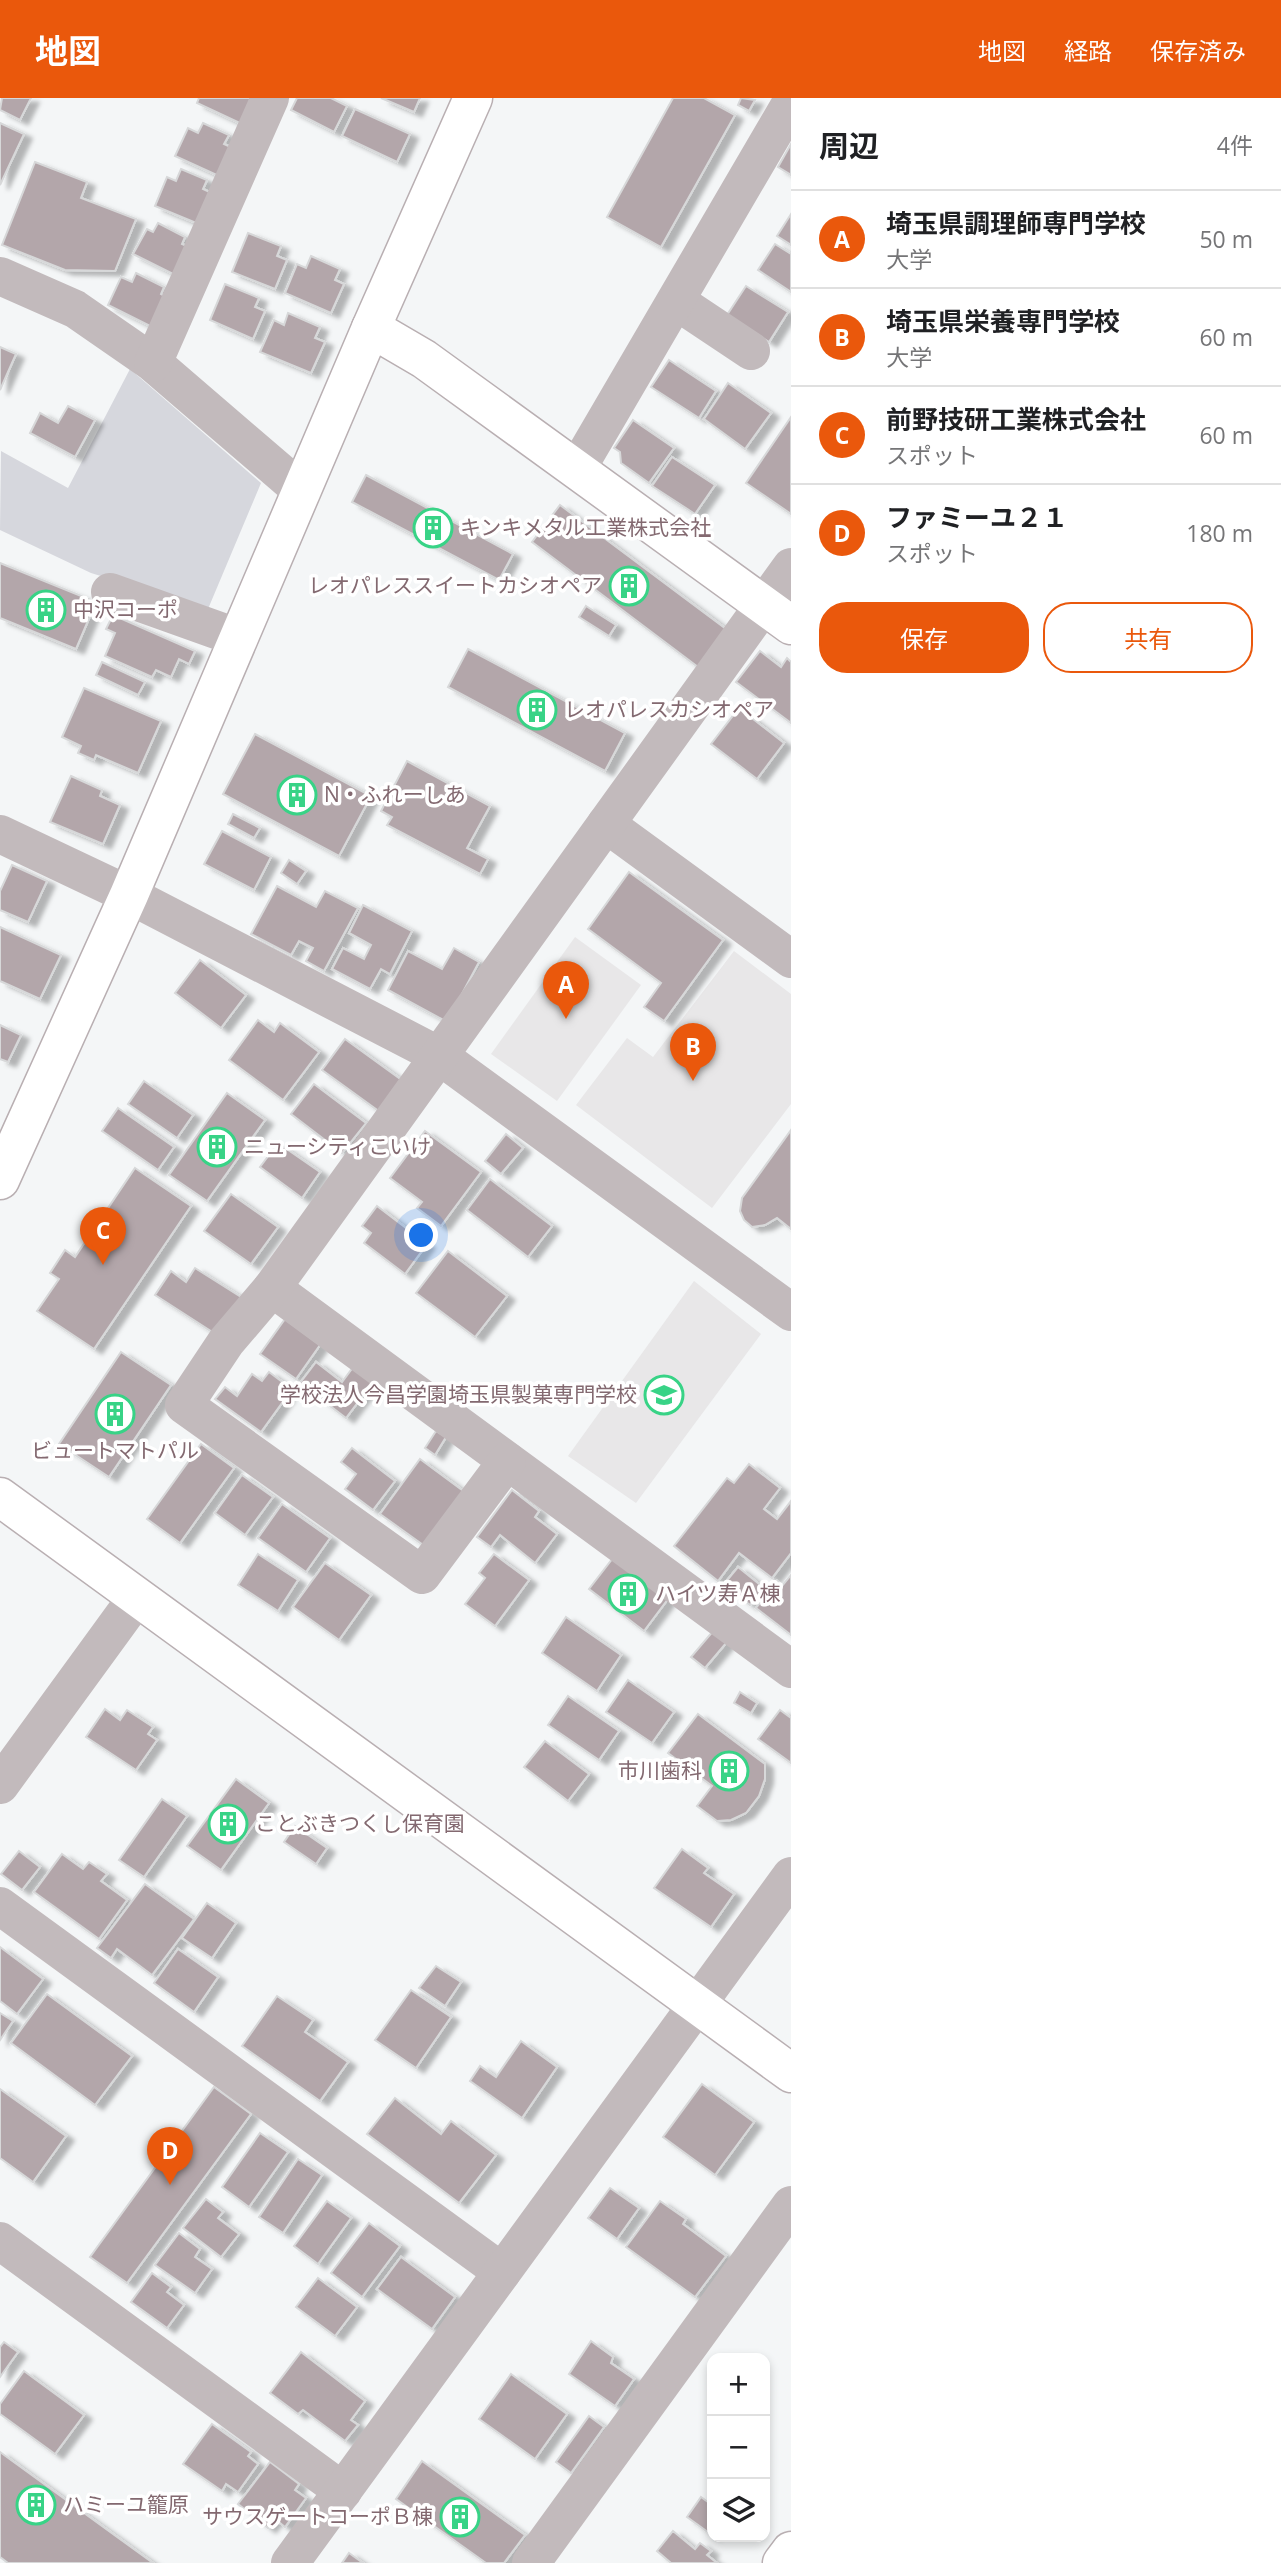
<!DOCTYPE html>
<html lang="ja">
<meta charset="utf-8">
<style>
:root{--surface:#fff;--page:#f6f6f6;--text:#202124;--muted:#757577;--line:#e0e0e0;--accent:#ea580c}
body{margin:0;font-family:"Open Sans","Noto Sans JP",sans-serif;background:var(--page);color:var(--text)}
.controls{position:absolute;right:21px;bottom:21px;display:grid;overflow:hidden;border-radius:14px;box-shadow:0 4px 10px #0003}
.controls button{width:63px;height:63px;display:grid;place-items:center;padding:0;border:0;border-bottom:2px solid var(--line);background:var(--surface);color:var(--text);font:35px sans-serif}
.you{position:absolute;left:422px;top:1138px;width:24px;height:24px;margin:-18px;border:5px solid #fff;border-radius:50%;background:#1a73e8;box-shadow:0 0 0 10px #1a73e833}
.badge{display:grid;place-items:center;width:46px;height:46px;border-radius:50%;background:var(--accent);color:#fff;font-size:23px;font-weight:700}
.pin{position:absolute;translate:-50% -58px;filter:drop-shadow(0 2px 4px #0008)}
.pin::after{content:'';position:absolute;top:37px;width:24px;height:21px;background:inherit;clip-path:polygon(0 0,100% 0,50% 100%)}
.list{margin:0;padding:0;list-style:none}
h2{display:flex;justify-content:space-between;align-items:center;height:91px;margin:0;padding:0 28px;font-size:30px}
h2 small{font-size:23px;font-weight:400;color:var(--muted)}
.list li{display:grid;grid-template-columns:46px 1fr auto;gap:21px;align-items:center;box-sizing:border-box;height:98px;padding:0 28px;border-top:2px solid var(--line)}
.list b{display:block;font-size:26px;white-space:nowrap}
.list p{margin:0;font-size:23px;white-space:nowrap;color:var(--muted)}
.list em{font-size:23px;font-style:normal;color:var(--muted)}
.actions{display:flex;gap:14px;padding:21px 28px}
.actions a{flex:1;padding:16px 0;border:2px solid var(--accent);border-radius:28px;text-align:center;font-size:24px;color:var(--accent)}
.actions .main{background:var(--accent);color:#fff}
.icon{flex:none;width:38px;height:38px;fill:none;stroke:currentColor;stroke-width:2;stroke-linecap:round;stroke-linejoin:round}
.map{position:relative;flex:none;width:791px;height:2465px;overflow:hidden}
header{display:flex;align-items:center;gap:42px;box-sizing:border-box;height:98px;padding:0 35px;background:var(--accent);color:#fff}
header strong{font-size:33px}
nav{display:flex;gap:38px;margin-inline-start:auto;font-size:24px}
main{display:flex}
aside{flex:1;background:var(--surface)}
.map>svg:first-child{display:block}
</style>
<header>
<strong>地図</strong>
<nav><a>地図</a><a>経路</a><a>保存済み</a></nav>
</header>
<main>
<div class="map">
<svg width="791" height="2465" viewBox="0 0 791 2465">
<defs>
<filter id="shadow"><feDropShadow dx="8" dy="4.5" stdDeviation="2" flood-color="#0004"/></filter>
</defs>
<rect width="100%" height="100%" fill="#f4f6f7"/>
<g fill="#e8e7e8">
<path d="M575,839L641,887L557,1003L491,956Z"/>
<path d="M734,853L791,896V1006L712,1110L576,1007L627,940L653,959Z"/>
<path d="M694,1183L761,1236L636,1405L568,1358Z"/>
</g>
<path fill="#d6d7dd" d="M130,271L261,385L208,511L91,475L0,432L1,353L68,390Z"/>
<g fill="#b3a6aa" stroke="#d7d8d9" stroke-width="2" filter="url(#shadow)">
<path d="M2,0H31L20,22L0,12Z"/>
<path d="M199,0H251L244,27L197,5Z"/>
<path d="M297,0H331L347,8L334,34L291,12Z"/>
<path d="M381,0H420L414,14Z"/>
<path d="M673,0H704L735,17L661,149L607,119Z"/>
<path d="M741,0L755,2L749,13L738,7Z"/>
<path d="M355,11L410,36L397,64L342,38Z"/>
<path d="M0,25L24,36L0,87Z"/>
<path d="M203,25L229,37L224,46L235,51L221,79L175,58L188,30L198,35Z"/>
<path d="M791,46V77L778,69Z"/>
<path d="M35,64L87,84L81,100L136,121L115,173L65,172L2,147Z"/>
<path d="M181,71L207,82L203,91L214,96L201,127L155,108L167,79L176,83Z"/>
<path d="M791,116V147L777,138Z"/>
<path d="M158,125L185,139L182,146L191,150L177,178L133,156L147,131L153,134Z"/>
<path d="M248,135L281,148L277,158L287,162L275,191L232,174Z"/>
<path d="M775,146L791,156V194L758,172Z"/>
<path d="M311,158L340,171L335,182L344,186L331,215L285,195L297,166L306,170Z"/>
<path d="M136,175L164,189L161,196L168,200L154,230L108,207L121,179L132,184Z"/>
<path d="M225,186L259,200L255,209L265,213L253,241L210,222Z"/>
<path d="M746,188L788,214L769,244L727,217Z"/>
<path d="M288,215L320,229L315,240L325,244L311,275L260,254L274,222L284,227Z"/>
<path d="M0,249L16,256L0,292Z"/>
<path d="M669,262L716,293L699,320L651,289Z"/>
<path d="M728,285L771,315L745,351L704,321Z"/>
<path d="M68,308L95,322L75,359L30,335L40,315L58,325Z"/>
<path d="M791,319V416L746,385Z"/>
<path d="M633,322L674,350L649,385L621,365L620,354L614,350Z"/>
<path d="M672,359L715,387L695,416L652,388Z"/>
<path d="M366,377L513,456L499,482L352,404Z"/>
<path d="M560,407L726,531L698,569L532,444Z"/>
<path d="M0,465L96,504L76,551L0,520Z"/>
<path d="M586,508L616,527L609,538L579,519Z"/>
<path d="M113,517L195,553L189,566L179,561L171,579L156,572L152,579L105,558L115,535L106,531Z"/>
<path d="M468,551L625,635L605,673L448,589Z"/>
<path d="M760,553L781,569L787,560L791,564V625L736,584Z"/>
<path d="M102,564L145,584L138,597L96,577Z"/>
<path d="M84,590L161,623L138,675L96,657L94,662L78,655L81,648L62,639Z"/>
<path d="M739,610L784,645L757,681L711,646Z"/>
<path d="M255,636L371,698L339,758L223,696Z"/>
<path d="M407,663L490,708L467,750L488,761L480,776L387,727L392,719L381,713Z"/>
<path d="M71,678L102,692L100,698L120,707L103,746L50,724Z"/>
<path d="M233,716L260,730L254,740L228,726Z"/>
<path d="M222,733L271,759L254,792L204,766Z"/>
<path d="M289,762L306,773L297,786L281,775Z"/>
<path d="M12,767L47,783L28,824L0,812V793Z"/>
<path d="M629,774L723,842L664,923L644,909L661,885L588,831Z"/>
<path d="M277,788L316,809L325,793L358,810L324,873L306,863L313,850L299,843L291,857L251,836Z"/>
<path d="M363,807L412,833L390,876L381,871L370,891L332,871L343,850L364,861L371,847L349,835Z"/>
<path d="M0,829L61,857L40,901L0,883Z"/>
<path d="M454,850L479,864L447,924L388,892L408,853L442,871Z"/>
<path d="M200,862L246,897L221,930L175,895Z"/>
<path d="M258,922L274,934L280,925L319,954L283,1002L229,962Z"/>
<path d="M0,927L21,937L8,964L0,961Z"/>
<path d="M345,941L403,983L380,1014L322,972Z"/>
<path d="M144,983L193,1017L177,1040L128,1006Z"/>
<path d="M314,986L366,1025L342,1055L291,1016Z"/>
<path d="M227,995L265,1022L207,1103L169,1077Z"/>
<path d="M118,1010L174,1049L158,1072L102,1033Z"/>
<path d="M791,1032V1131L777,1120L765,1127L752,1129L744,1122L740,1113L742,1100Z"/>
<path d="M425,1033L481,1074L441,1128L417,1110L422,1104L390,1080Z"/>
<path d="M506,1036L523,1050L501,1076L485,1063Z"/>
<path d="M278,1045L320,1074L302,1100L260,1069Z"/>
<path d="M135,1070L191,1108L94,1251L37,1213L59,1181L50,1175L65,1152L75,1159Z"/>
<path d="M490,1081L552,1128L528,1159L467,1112Z"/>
<path d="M231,1096L278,1129L251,1166L204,1133Z"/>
<path d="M377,1108L427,1146L405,1176L364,1145L371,1135L362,1128Z"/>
<path d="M448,1153L507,1198L475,1239L416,1195Z"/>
<path d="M195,1170L241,1199L217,1237L155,1197L171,1173L186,1184Z"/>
<path d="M285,1221L320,1247L296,1281L260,1256Z"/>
<path d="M121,1254L171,1287L109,1379L59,1346Z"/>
<path d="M316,1264L342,1284L354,1268L374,1283L346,1320L300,1285Z"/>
<path d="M269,1274L285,1286L280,1293L287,1298L261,1334L215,1301L225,1289L237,1298L252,1276L262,1283Z"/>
<path d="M436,1333L446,1339L435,1357L425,1350Z"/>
<path d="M201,1346L234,1370L180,1445L147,1421Z"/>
<path d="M352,1350L395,1383L373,1412L345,1391L356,1376L341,1364Z"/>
<path d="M420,1361L466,1395L426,1449L380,1416Z"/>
<path d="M749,1366L780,1390L764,1411L777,1421L791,1403V1455L772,1480L739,1455L718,1483L674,1448L727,1380L734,1385Z"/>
<path d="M242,1377L273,1399L245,1437L215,1415Z"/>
<path d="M512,1392L539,1413L535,1419L557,1436L535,1465L500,1437L491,1449L477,1439Z"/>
<path d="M282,1406L330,1440L306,1474L258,1440Z"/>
<path d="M258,1456L298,1482L278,1513L238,1487Z"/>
<path d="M494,1456L529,1482L495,1528L465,1506L485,1480L479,1475Z"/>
<path d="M613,1460L668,1501L644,1533L589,1491Z"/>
<path d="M325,1465L371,1497L339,1542L293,1509Z"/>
<path d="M738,1469L764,1490L750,1507L724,1486Z"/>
<path d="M791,1477V1537L756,1510L777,1483L782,1488Z"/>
<path d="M566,1519L621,1557L597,1593L542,1555Z"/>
<path d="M714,1532L727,1544L705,1570L691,1559Z"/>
<path d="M628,1582L674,1614L652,1645L606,1614Z"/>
<path d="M740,1594L757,1605L751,1615L734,1605Z"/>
<path d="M568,1598L619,1633L599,1662L548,1627Z"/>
<path d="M105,1611L120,1622L127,1612L153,1629L148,1636L157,1642L136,1672L86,1639Z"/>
<path d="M780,1612L791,1620V1665L758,1641Z"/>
<path d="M698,1616L765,1666V1681L759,1698L746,1715L731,1722L717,1723L697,1708L712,1688L668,1655Z"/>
<path d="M545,1643L589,1676L568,1703L524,1669Z"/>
<path d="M236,1681L269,1705L221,1772L187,1748Z"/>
<path d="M162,1701L187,1718L144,1779L119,1762Z"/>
<path d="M295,1728L327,1750L316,1766L284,1744Z"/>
<path d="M682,1751L708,1770L704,1775L734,1796L711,1829L654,1790Z"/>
<path d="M19,1753L40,1769L22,1792L1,1776Z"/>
<path d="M62,1756L83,1771L89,1764L107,1776L101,1783L127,1802L99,1841L34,1794Z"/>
<path d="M145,1786L194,1821L152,1877L117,1851L111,1860L97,1850Z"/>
<path d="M207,1805L236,1825L212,1860L182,1840Z"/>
<path d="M0,1849L43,1881L17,1916L0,1903Z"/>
<path d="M178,1851L218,1879L194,1914L154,1885Z"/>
<path d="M436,1868L461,1884L445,1908L419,1890Z"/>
<path d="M411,1892L451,1919L416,1970L375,1942Z"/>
<path d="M47,1896L132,1958L95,2007L11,1945Z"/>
<path d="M277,1898L313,1922L305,1934L348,1964L320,2003L242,1948Z"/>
<path d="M0,1915L13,1923L0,1942Z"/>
<path d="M521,1943L557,1969L522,2020L470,1983L480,1968L496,1979Z"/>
<path d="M702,1986L754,2024L715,2077L663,2039Z"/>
<path d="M214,1989L251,2016L127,2185L90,2159Z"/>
<path d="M0,1991L66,2038L33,2084L0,2060Z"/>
<path d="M395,2000L441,2036L451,2023L496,2057L459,2105L367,2036Z"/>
<path d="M260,2035L288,2054L249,2109L222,2089Z"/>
<path d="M298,2061L322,2077L283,2135L259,2119Z"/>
<path d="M610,2090L639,2110L617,2141L588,2120Z"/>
<path d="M206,2101L223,2114L218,2120L239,2136L221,2159L183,2130Z"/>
<path d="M327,2103L351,2120L318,2166L294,2148Z"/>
<path d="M660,2103L686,2121L683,2126L726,2158L695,2199L626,2149Z"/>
<path d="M369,2125L400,2148L362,2199L331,2175Z"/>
<path d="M179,2135L200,2151L195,2159L212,2171L195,2195L155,2167Z"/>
<path d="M401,2159L455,2199L432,2231L377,2191Z"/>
<path d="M152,2175L171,2189L167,2194L184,2207L167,2230L131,2204Z"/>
<path d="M318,2180L357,2209L335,2238L296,2209Z"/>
<path d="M591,2243L613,2259L611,2265L634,2281L615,2308L569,2276Z"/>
<path d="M4,2244L18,2254L0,2279V2249Z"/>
<path d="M301,2254L365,2303L351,2322L358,2327L345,2343L303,2312L298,2316L270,2295Z"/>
<path d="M24,2273L84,2317L55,2356L0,2316V2306Z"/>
<path d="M511,2276L567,2316L535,2361L479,2321Z"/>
<path d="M589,2318L604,2329L571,2375L556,2364Z"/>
<path d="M212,2326L251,2354L248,2358L258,2366L238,2394L226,2386L222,2393L183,2366Z"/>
<path d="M0,2354L153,2465H8L0,2459Z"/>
<path d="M422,2363L525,2437L504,2465H486L396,2401Z"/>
<path d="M270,2364L299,2386L295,2392L306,2400L285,2429L275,2421L268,2430L238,2406Z"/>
<path d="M701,2399L712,2407V2437L687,2419Z"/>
<path d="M673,2433L695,2451L700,2445L711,2453L707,2457L717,2465H671L657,2453Z"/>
<path d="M349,2455L363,2465H342Z"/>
</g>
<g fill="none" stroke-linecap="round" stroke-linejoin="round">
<defs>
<g id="secondary">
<path d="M371,230L424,261L791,527"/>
<path d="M0,1082L129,797L371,230L473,0"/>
<path d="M0,1399L791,1975"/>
<path d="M782,2465L791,2453"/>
</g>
</defs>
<use href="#secondary" stroke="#b9afb2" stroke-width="41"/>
<g stroke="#c2babc" stroke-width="38">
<path d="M0,178L75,211L153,265L302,393"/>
<path d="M676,203L751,253"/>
<path d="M153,265L270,0"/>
<path d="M577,371L791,5"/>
<path d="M110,494L239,540"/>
<path d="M606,726L791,861"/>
<path d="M0,736L129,797L438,957L791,1214"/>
<path d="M272,1190L791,1571"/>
<path d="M507,1363L422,1477L184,1307L226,1244L272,1190L791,469"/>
<path d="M0,1687L137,1499"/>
<path d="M0,1808L502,2174"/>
<path d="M0,2143L343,2393"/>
<path d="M290,2465L791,1778"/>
<path d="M531,2465L791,2107"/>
</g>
<use href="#secondary" stroke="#fff" stroke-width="38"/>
</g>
<defs>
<symbol id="building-ring" viewBox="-11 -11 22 22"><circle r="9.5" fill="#fff" stroke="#38d386" stroke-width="1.5"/><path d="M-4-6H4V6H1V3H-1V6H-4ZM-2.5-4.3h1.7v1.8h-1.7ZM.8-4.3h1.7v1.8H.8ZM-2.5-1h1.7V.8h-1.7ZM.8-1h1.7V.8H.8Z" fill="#38d386"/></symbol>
<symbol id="university-ring" viewBox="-11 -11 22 22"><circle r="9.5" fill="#fff" stroke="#38d386" stroke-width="1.5"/><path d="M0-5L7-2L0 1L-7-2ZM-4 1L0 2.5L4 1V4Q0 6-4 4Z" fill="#38d386"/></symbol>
</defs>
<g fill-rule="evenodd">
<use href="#building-ring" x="411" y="408" width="44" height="44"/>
<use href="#building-ring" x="607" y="466" width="44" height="44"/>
<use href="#building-ring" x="24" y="490" width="44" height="44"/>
<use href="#building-ring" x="515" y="590" width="44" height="44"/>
<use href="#building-ring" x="275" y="675" width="44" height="44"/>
<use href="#building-ring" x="195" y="1027" width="44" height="44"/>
<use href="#university-ring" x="642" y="1275" width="44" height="44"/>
<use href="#building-ring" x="93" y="1294" width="44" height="44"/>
<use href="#building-ring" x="606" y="1474" width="44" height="44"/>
<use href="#building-ring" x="707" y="1651" width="44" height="44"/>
<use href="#building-ring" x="206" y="1704" width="44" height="44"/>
<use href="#building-ring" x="14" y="2385" width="44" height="44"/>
<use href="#building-ring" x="438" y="2397" width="44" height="44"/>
</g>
<g text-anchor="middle" stroke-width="7" stroke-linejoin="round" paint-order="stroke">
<g font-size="21" fill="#836970" stroke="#fff" text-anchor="start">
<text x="460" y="437">キンキメタル工業株式会社</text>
<text x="602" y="495" text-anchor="end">レオパレススイートカシオペア</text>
<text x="73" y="519">中沢コーポ</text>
<text x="564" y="619">レオパレスカシオペア</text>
<text x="324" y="704">N・ふれーしあ</text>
<text x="244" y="1056">ニューシティこいけ</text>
<text x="637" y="1304" text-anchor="end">学校法人今昌学園埼玉県製菓専門学校</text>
<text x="115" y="1360" text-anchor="middle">ビュートマトパル</text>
<text x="655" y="1503">ハイツ寿Ａ棟</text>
<text x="702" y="1680" text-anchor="end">市川歯科</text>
<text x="255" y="1733">ことぶきつくし保育園</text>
<text x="63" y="2414">ハミーユ籠原</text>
<text x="433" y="2426" text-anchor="end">サウスゲートコーポＢ棟</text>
</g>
</g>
</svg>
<div class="controls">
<button>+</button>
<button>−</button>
<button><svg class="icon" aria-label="layers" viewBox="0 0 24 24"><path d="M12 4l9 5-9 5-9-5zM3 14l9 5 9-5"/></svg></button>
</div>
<div class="you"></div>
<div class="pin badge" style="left:566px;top:921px">A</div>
<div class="pin badge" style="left:693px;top:983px">B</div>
<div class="pin badge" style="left:103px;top:1167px">C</div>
<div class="pin badge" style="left:170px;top:2087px">D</div>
</div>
<aside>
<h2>周辺<small>4件</small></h2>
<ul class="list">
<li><span class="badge">A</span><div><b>埼玉県調理師専門学校</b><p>大学</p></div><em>50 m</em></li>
<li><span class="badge">B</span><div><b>埼玉県栄養専門学校</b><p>大学</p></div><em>60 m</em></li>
<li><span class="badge">C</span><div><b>前野技研工業株式会社</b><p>スポット</p></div><em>60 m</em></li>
<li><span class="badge">D</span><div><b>ファミーユ２１</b><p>スポット</p></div><em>180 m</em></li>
</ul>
<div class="actions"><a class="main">保存</a><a>共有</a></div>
</aside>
</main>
